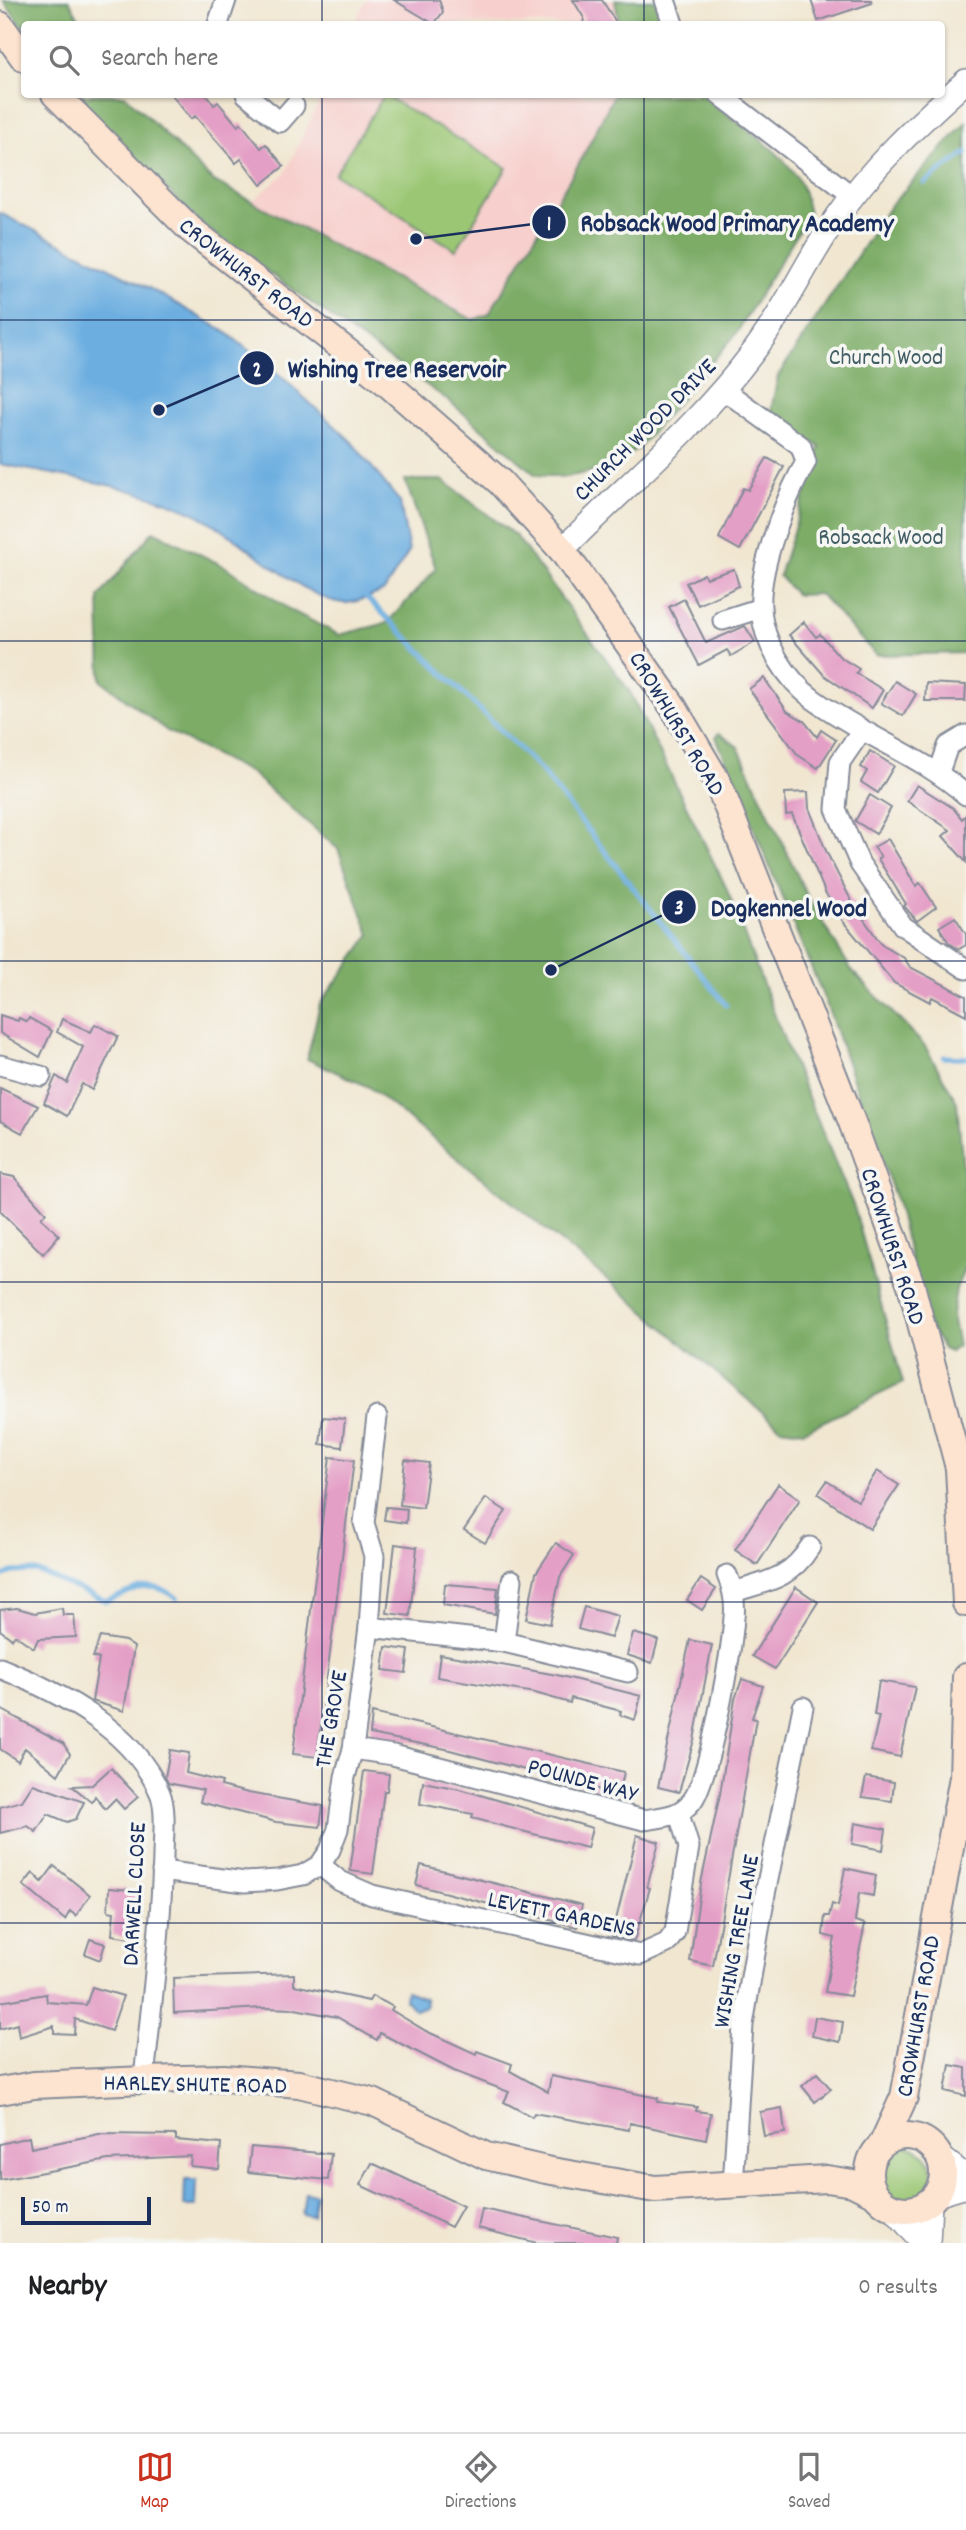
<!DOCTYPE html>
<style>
:root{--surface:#fff;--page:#f6f6f6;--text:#202124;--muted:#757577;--line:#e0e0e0;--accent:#c8321e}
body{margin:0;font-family:Dekko,sans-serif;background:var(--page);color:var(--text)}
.scale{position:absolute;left:21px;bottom:18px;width:130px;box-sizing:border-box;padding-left:7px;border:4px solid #1b2f5e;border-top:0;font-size:19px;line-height:24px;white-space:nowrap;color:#1b2f5e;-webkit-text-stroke:5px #f6f6f2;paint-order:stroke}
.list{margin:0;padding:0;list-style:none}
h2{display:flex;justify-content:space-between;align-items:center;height:91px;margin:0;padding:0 28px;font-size:30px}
h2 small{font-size:23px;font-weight:400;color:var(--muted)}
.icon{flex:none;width:38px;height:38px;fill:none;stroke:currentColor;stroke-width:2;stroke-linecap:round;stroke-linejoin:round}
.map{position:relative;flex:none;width:966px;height:2243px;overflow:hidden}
.search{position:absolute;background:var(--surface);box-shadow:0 2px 5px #0004;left:21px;right:21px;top:21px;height:77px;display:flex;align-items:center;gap:18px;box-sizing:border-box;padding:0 24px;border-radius:7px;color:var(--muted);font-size:26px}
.sheet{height:189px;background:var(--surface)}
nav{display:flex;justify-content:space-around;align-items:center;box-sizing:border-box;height:98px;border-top:2px solid var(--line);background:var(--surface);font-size:19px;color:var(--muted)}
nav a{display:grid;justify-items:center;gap:4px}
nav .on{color:var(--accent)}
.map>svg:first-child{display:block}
</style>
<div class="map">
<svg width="966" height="2243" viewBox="0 0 966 2243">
<rect width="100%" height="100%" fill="#f6f6f2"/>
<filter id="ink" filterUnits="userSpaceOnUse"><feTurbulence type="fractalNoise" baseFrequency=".0143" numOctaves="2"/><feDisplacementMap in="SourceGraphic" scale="14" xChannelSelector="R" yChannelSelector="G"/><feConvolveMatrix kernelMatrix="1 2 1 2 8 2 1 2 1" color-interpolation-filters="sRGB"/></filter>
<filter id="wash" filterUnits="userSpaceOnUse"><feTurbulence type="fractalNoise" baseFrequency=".00686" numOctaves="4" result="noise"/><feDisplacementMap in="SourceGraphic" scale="28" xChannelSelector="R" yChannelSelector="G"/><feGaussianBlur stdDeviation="1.57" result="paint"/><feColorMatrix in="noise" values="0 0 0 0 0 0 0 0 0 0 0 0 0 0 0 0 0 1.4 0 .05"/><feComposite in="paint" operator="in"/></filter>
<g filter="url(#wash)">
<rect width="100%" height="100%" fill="#f1e7d1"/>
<g fill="#f7d0cd">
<path d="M366,0H628L630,24H354Z"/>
<path d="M322,95H617L488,333L238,214L285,173Z"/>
</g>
<g fill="#9bc774" stroke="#5b7b69" stroke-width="2">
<path d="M384,95L507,168L456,250L335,174Z"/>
<circle cx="905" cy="2174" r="27"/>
</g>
<g fill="#7cac66" stroke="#4c6e62" stroke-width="2">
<path d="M3,0H69L82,24H24V29Z"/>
<path d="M615,0H655L662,24H619Z"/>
<path d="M73,95H125L212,180L473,320L489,314L581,160L614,95H706C735,126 784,147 802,187C805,195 807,205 809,214L736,334L638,449L600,470L566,477L536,475L449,401L203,226Z"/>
<path d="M966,122V653L876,655L820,594L796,595L779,576L820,447L770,415L778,376L890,206Z"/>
<path d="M405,480H442L516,536L630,692L726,887L788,1050L854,1207L903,1383L804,1431L781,1428L602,1275L369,1087L307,1059L320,1004L370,935L338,849L251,773L167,731L101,680L99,597L153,531L226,567L292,611L339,635L387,623L436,569Z"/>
<path d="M719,733L738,747L808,898L852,971L925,1046L957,1102L966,1201V1265L956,1289L952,1315L958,1346L950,1352L943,1349L926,1320L895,1197L826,1003L716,737Z"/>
</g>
<g fill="#6caee0" stroke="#446e9f" stroke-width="2">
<path d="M0,213L149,288L226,332L283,378L351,441L400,502L409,551L384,591C373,595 355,604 343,603C301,599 236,532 192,512C133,485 64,477 0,464Z"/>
<path d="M406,1991L425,1998L426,2006L416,2010L405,2000Z"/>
<path d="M185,2180H197L196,2206H184Z"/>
<path d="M305,2192L316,2194L312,2216L302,2214Z"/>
</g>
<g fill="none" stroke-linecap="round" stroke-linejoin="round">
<g stroke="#6caee0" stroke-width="5">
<path d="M924,183L966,153"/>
<path d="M366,597L539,768L726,1005"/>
<path d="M944,1057L966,1058"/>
<path d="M0,1577L12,1572L36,1571L106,1601C135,1591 148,1577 177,1598"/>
</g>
</g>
<g id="blocks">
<g fill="#e49fc6">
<path d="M394,0H439L443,12L434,24Z"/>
<path d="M573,0H602L617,24H583L584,18Z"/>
<path d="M811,0H871L872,3L818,21Z"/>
<path d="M171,94H206L214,105L218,102L238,126L241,123L261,148L266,144L284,166L261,185L241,159L236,163L195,116L191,119Z"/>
<path d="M767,458L784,467L740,550L719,538L743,488L748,490Z"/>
<path d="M734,569L739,586L698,605L686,583L704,574L706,578Z"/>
<path d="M684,599L706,643L745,626L755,642L731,656L727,650L699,665L669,607Z"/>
<path d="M804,622L816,637L820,634L840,657L859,669L856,673L883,690L872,708L824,675L789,635Z"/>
<path d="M764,678L787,711L804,721L817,737L821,730L836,740L818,768L798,755L749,689Z"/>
<path d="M895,681L916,694L903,716L881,703Z"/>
<path d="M926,683L966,685L965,701H925Z"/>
<path d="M870,751L894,766L878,793L861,782L867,771L861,767Z"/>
<path d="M917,785L953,808L962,819L966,815V862L943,836L950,830L907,801Z"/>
<path d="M808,792L809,808L827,853L853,904L882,945L904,958L910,967L966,996V1015L932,997L930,1002L894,983L841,919L825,892L792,814L786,815L785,793Z"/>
<path d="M870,795L891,808L876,834L855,821Z"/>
<path d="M888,839L916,886L920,883L936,907L917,921L904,906L906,904L878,859L881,857L874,847Z"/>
<path d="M955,917L966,934V945L959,949L949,943L939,927Z"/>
<path d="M0,1015L18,1021L19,1018L27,1022L29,1018L52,1031L40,1057L0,1033Z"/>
<path d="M62,1019L91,1032L95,1024L118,1036L92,1090L82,1084L67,1116L44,1103L56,1076L67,1083L83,1047L57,1032Z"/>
<path d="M0,1088L38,1106L22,1133L0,1121Z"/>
<path d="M0,1174L14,1177L46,1213L41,1218L59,1235L43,1254L0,1211Z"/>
<path d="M323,1417L345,1419L342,1447L320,1444Z"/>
<path d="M330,1457L354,1460L317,1757L293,1754Z"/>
<path d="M405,1460L429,1463L423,1508L400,1505Z"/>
<path d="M877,1471L899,1485L870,1529L818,1494L827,1481L858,1501Z"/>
<path d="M778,1484L800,1499L757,1565L735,1550Z"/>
<path d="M486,1498L506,1511L485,1543L464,1530Z"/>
<path d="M386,1507L407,1509L406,1523L384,1520Z"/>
<path d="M556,1543L574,1555L560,1577L550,1624L526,1619L536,1573Z"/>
<path d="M395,1544L417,1547L410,1616L387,1613Z"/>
<path d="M701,1579L716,1589L702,1610L687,1600Z"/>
<path d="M445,1584L498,1588L495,1614L443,1605Z"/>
<path d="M796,1587L818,1602L775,1669L752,1656Z"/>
<path d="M584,1607L618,1616L611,1638L578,1629Z"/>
<path d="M17,1608L35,1613L62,1608L63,1615H74L76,1637L38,1639L34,1648L15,1635L12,1639L0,1630V1610Z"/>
<path d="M633,1633L658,1640L652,1663L627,1655Z"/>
<path d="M100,1637L125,1641L134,1647L124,1711L92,1701L99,1659L93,1657Z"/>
<path d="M690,1640L712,1645L694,1740L679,1792L658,1787Z"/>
<path d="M386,1647L409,1650L406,1673L383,1670Z"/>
<path d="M440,1654L557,1675L641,1696L635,1720L620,1715L621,1711L571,1698L570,1703L535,1693L437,1677Z"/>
<path d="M742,1679L763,1686L752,1718L756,1719L713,1966L690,1961L701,1883L720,1794L735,1699Z"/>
<path d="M879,1681L915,1687L900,1757L871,1751L879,1716L874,1715Z"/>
<path d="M0,1709L63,1743L70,1754L58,1775L25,1748L18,1761L0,1749Z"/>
<path d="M372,1713L624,1772L619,1795L446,1749L370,1734Z"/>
<path d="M170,1750L189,1753L186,1773L222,1782L221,1786L248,1793L323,1806L320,1827L276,1822L200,1802L203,1790L168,1783L165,1777Z"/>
<path d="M111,1768L138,1797L124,1809L115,1799L105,1809L95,1796L92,1802L72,1786L92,1785Z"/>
<path d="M364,1771L389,1774L387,1791H384L373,1874L350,1871Z"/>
<path d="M866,1777L894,1782L892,1801L862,1797Z"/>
<path d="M423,1782L460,1789L592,1828L587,1848L472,1818L473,1814L420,1804Z"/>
<path d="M33,1784L84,1802L76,1819L67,1822L48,1814L36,1832L28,1826L0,1833V1807L22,1801Z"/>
<path d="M855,1823L886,1829L883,1850L852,1844Z"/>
<path d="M637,1835L659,1842L647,1887L650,1888L634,1941L612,1936Z"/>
<path d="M421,1865L582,1905L577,1927L416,1885Z"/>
<path d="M54,1866L90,1895L76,1916L70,1911L65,1920L23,1885L33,1873L42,1882Z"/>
<path d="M845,1868L876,1875L873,1896L859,1893L855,1921L865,1924L850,1996L825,1992L835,1938L823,1935L825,1916H829L832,1904L838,1906Z"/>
<path d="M109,1888L142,1891L136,1939L112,1935L114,1912L108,1911Z"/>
<path d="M90,1939L105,1944L100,1960L85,1954Z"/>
<path d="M294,1974V1985L369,2001L372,1996L384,2002L393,2007L391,2010L426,2031L476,2054L477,2051L512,2064L510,2071L548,2092L551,2076L658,2098L657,2102L697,2107L696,2111L711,2113L706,2139L630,2123L629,2130L534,2113L532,2117L504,2102L509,2092L454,2071L380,2033L377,2040L337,2017L295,2009L264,2008L174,2013L173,1978Z"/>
<path d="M92,1987L123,1996L111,2031L75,2019L74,2034L54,2033V2026L19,2037L17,2024L0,2029V2002L46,1994L47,2002L86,2005Z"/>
<path d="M815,2017L843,2022L840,2042L812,2036Z"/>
<path d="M950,2065L966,2068V2096L945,2091Z"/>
<path d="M817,2073L831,2089L815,2102L802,2086Z"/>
<path d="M782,2108L785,2133L764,2136L760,2112Z"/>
<path d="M99,2134L176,2135V2140L221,2144L219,2169L190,2166L191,2156L108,2160L0,2180V2144L29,2137L31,2148Z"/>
<path d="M251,2147L331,2154L328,2180L248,2172Z"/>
<path d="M372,2163L463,2206L451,2227L360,2185Z"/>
<path d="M482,2209L617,2237L616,2243H537L478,2228Z"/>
</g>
</g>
</g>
<g filter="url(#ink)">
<use href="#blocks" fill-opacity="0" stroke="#868b98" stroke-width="2"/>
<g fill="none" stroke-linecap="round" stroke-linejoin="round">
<defs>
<g id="minor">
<path d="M665,0L673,24"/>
<path d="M218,24L226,0"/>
<path d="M246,94L280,122L294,106"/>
<path d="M719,94L852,196"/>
<path d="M724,390L801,446L806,462C786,496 758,569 761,609C763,642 786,679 813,699C862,735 920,755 966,795"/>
<path d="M723,620L761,608"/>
<path d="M862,730L840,762L836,809L860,864L903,926L966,969"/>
<path d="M939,772L948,746L966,735"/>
<path d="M0,1065L41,1076"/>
<path d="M734,1592C768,1581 790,1579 810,1547"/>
<path d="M369,1627L504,1642L628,1672"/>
<path d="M504,1642L512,1580"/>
<path d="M0,1668C61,1693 132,1729 160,1793C167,1810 163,1839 163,1857C161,1932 151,2006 144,2080"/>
<path d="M353,1749L393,1755L644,1820C662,1817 680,1817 692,1801C709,1780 732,1649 734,1617C736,1601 733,1589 727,1575"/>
<path d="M320,1865L340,1881L372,1895L640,1955L667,1943L675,1932L689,1847L679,1814"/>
<path d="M162,1871L245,1882L277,1880L303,1875L320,1865L330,1850L338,1829L345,1777L353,1749L369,1627L374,1556L364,1523L377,1417"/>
<path d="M733,2186L743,2025L765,1894L803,1707"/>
</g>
<g id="tertiary">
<path d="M562,550C627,484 699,425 754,351C785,310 806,262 835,220C872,166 918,124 966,81"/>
<path d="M938,2155L966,2177"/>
<path d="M936,2195L966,2186"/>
<path d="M893,2208L923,2243"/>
<path d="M928,2243L930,2202"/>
</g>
<g id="secondary">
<path d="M0,25L24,58"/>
<path d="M55,94L190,229L387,383L500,482L562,550L672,705L718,783L852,1122L911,1285L959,1468L966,1603"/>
<path d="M0,2091L34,2085L144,2080L224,2078L299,2084L373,2102L486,2156L546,2170L655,2189L827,2179L853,2183L875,2194"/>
<circle cx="906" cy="2173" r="37"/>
<path d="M883,2143L904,2097L963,1777L966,1677"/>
</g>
</defs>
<use href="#minor" stroke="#868b98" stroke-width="23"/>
<use href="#tertiary" stroke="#868b98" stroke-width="26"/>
<use href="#secondary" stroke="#868b98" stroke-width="30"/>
<use href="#minor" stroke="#fff" stroke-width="19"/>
<use href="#tertiary" stroke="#fff" stroke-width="23"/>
<use href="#secondary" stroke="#fde4d0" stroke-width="26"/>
</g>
</g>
<path fill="none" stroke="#1b2f5e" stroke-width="2" stroke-opacity="0.55" d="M322,0V24M644,0V24M322,94V2243M644,94V2243M0,320H966M0,641H966M0,961H966M0,1282H966M0,1602H966M0,1923H966"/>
<g text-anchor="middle" stroke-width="7" stroke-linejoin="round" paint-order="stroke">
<g font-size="24" fill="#1b2f5e" stroke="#f6f6f2">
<text transform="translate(247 272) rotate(38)" y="8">CROWHURST ROAD</text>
<text transform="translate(644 429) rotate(-45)" y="8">CHURCH WOOD DRIVE</text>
<text transform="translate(678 723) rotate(59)" y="8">CROWHURST ROAD</text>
<text transform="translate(894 1246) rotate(72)" y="8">CROWHURST ROAD</text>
<text transform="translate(330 1719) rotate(-80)" y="8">THE GROVE</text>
<text transform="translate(583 1779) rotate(15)" y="8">POUNDE WAY</text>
<text transform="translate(133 1894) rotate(-87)" y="8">DARWELL CLOSE</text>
<text transform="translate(562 1913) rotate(12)" y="8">LEVETT GARDENS</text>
<text transform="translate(735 1941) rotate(-80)" y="8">WISHING TREE LANE</text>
<text transform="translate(917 2016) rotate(-80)" y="8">CROWHURST ROAD</text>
<text transform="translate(195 2083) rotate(1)" y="8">HARLEY SHUTE ROAD</text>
</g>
<g font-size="24" fill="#415d65" stroke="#f6f6f2">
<text x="886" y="364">Church Wood</text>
<text x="881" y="544">Robsack Wood</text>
</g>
</g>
<path fill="none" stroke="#1b2f5e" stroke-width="2.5" d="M416 239L549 222M159 410L257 368M551 970L679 907"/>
<g fill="#1b2f5e" stroke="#f6f6f2" stroke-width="2.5">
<circle cx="416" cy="239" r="7"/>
<circle cx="159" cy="410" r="7"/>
<circle cx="551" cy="970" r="7"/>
<circle cx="549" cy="222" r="18"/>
<circle cx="257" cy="368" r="18"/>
<circle cx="679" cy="907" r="18"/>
</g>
<g font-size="21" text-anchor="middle" font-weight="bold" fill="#fff">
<text x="549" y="230">1</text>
<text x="257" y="376">2</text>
<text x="679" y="914">3</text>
</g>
<g font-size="26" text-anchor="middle" font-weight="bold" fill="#1b2f5e" stroke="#f6f6f2" stroke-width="7" stroke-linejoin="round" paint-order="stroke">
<text x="737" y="231">Robsack Wood Primary Academy</text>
<text x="397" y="377">Wishing Tree Reservoir</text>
<text x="789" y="916">Dogkennel Wood</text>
</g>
</svg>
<div class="scale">50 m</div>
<div class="search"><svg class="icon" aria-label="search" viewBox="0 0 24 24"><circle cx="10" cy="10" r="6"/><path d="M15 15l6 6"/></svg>Search here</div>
</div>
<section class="sheet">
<h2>Nearby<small>0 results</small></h2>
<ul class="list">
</ul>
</section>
<nav>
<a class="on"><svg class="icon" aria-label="map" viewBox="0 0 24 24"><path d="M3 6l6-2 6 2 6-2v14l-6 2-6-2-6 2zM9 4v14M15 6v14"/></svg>Map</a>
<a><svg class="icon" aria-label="directions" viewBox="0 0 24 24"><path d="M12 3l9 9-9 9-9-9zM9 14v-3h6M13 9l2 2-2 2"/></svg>Directions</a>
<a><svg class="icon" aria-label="saved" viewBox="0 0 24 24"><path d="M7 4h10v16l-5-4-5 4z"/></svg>Saved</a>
</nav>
